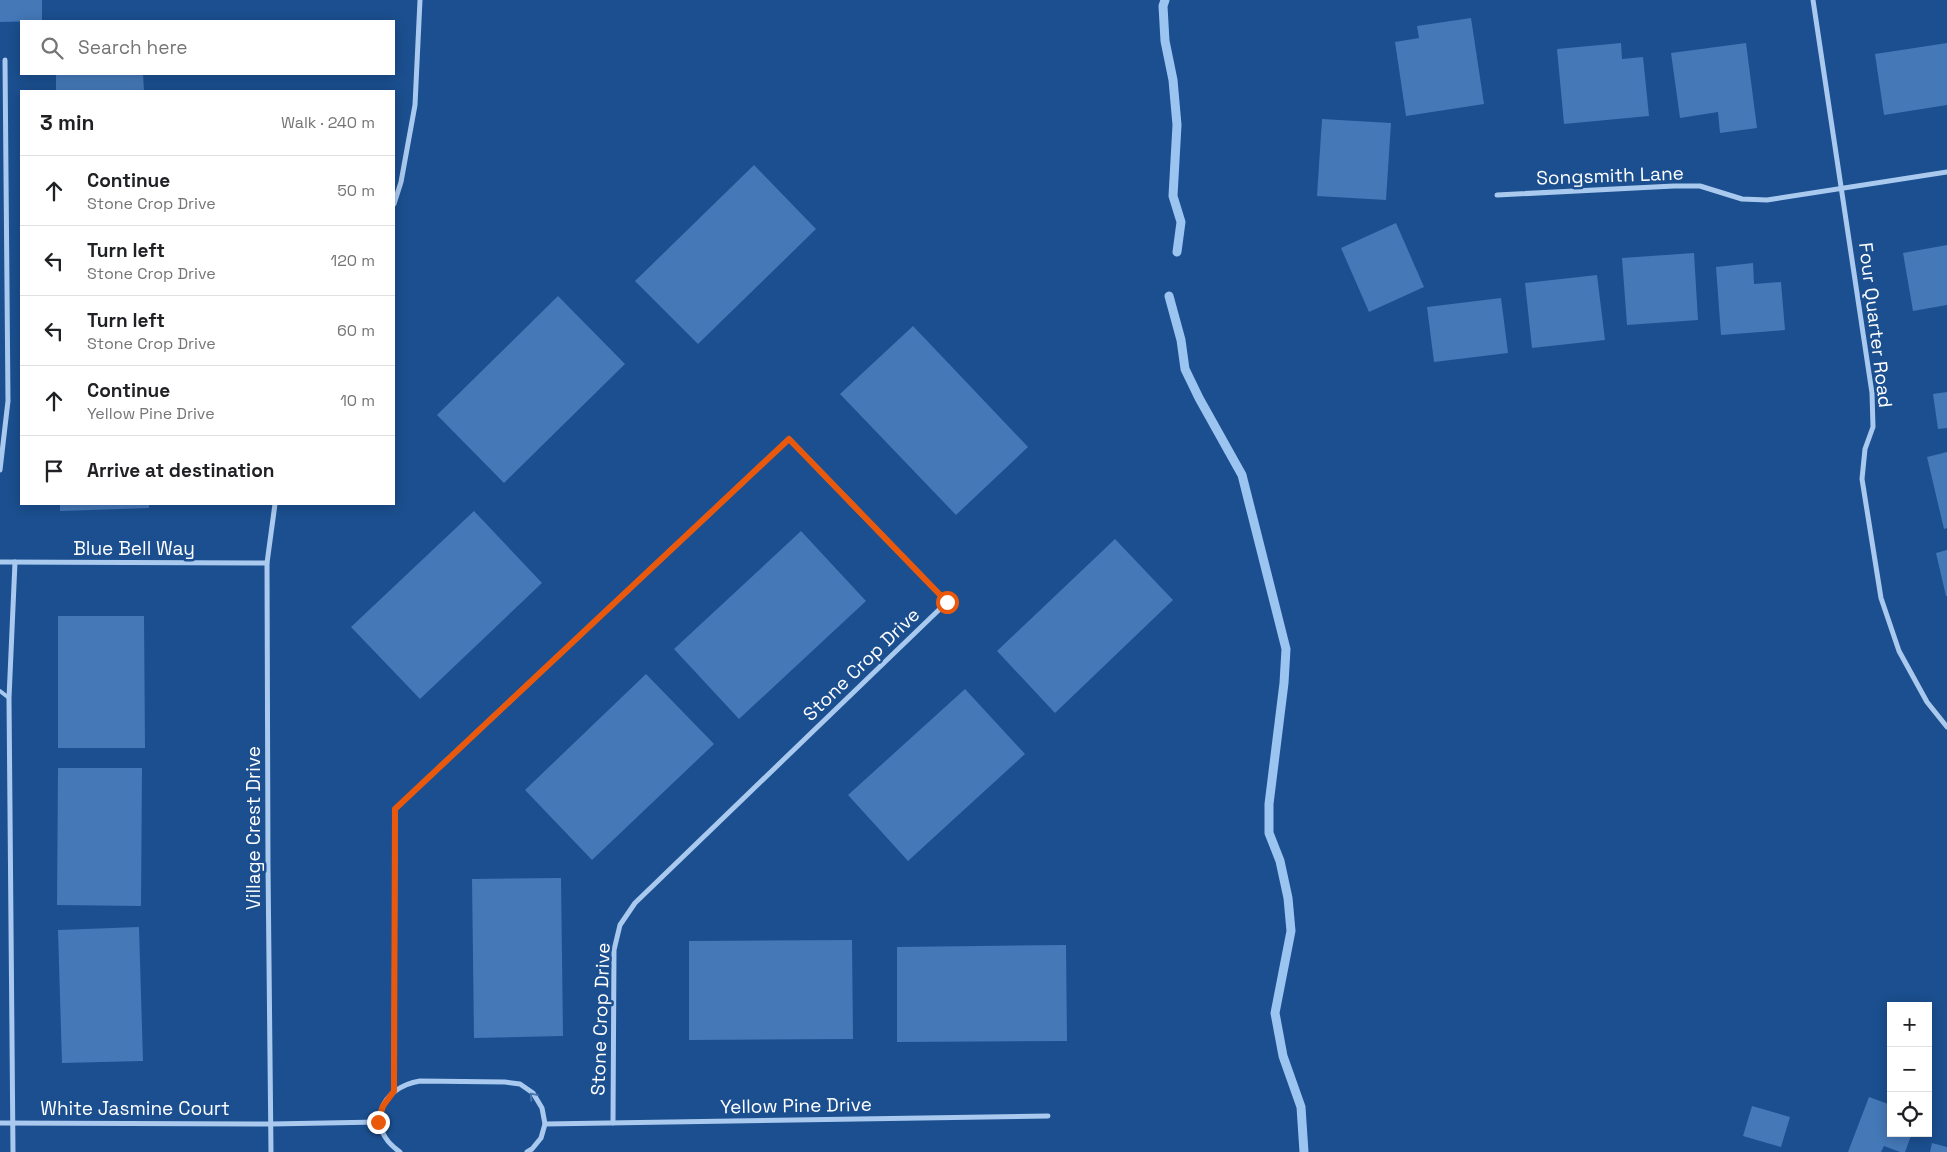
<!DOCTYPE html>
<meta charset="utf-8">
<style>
:root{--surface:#fff;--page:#f6f6f6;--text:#202124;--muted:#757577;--line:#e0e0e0}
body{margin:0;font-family:"Space Grotesk",sans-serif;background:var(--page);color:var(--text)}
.controls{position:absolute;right:15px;bottom:15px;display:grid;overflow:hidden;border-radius:0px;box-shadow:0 2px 12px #0003}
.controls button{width:45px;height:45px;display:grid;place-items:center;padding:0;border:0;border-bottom:1px solid var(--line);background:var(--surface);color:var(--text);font:25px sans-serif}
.stop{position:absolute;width:15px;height:15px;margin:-11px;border:4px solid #ea580c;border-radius:50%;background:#fff}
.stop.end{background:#ea580c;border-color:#fff;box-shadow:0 1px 5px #0008}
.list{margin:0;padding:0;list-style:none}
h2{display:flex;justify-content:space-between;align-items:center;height:65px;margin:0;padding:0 20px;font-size:21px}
h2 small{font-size:16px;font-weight:400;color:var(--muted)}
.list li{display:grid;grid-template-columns:32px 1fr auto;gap:15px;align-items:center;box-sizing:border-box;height:70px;padding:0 20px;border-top:1px solid var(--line)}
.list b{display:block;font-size:19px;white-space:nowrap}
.list p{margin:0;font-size:16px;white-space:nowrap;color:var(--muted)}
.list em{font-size:16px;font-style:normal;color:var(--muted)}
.icon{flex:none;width:28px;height:28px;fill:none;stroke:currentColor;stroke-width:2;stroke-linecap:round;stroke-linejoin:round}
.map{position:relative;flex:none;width:1947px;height:1152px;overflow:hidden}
.search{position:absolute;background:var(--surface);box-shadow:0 2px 12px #0003;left:20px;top:20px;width:375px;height:55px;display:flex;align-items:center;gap:12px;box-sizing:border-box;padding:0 18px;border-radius:0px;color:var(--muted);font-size:19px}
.panel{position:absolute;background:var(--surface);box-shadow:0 2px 12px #0003;left:20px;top:90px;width:375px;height:415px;border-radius:0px}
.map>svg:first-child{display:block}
</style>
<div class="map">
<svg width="1947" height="1152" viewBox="0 0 1947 1152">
<rect width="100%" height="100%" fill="#1b4f8f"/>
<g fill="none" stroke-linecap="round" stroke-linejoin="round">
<g stroke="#9cc4f0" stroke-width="9">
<path d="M1165,0L1163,6L1165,41L1173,80L1177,125L1173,196L1181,222L1177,252"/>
<path d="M1169,296L1181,340L1185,369L1199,398L1242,475L1286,649L1284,683L1269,804V833L1280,861L1288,898L1291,931L1275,1013L1283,1056L1301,1107L1304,1152"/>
</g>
</g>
<g fill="#4478b7">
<path d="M0,0H42V21L0,22Z"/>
<path d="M1471,18L1484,104L1406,116L1395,42L1419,38L1417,26Z"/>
<path d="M1621,43L1622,59L1643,57L1649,116L1564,124L1557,49Z"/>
<path d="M1746,43L1757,128L1720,133L1718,112L1680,118L1671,53Z"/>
<path d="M1947,43V105L1884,115L1875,54Z"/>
<path d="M56,74H143L144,91H56Z"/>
<path d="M1322,119L1391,123L1386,200L1317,196Z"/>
<path d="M754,165L816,229L698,344L635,281Z"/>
<path d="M1396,223L1424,287L1369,312L1341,248Z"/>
<path d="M1947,245V305L1913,311L1903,253Z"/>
<path d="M1694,253L1698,320L1627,325L1622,258Z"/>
<path d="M1753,263L1754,284L1781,282L1785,330L1721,335L1716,267Z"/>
<path d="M1597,275L1605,340L1532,348L1525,283Z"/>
<path d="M558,296L625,364L504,483L437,415Z"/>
<path d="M1501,298L1508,353L1434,362L1427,307Z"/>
<path d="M913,326L1028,447L956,515L840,394Z"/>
<path d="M1947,392V428L1938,429L1933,394Z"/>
<path d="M1947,452V528L1944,529L1927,457Z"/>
<path d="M60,504H149V508L60,511Z"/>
<path d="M474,511L542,583L420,699L351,627Z"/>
<path d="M801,531L866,601L739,719L674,649Z"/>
<path d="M1115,539L1173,600L1055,713L997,651Z"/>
<path d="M1947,550V596H1946L1936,553Z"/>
<path d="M58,616H144L145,748H58Z"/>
<path d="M646,674L714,744L592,860L525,790Z"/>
<path d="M965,689L1025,754L908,861L848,795Z"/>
<path d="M58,768H142L141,906L57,905Z"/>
<path d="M561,878L563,1036L474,1038L472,879Z"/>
<path d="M139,927L143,1061L62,1063L58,930Z"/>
<path d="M852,940L853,1039L689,1040V941Z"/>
<path d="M1066,945L1067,1041L897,1042V947Z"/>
<path d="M1869,1097L1891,1105V1133H1912L1905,1152H1900L1884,1146L1881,1152H1848Z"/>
<path d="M1752,1106L1790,1117L1781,1147L1743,1136Z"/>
<path d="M1932,1143L1947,1147V1152H1930Z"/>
</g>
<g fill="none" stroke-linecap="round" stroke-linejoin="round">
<path stroke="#a9c9ee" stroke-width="4" d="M0,691L9,698"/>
<g stroke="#a9c9ee" stroke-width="5">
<path d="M1813,0L1872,393L1873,427L1865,449L1862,479L1881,598L1899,651L1927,702L1947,727"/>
<path d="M1497,195L1674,186H1700L1742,199L1767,200L1947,172"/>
<path d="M394,204L401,182L415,105L420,0"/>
<path d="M0,470L8,401L5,60"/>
<path d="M0,562L267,563"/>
<path d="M394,1091L395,809L789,439L947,602L635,903L620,925L614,950L613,1123"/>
<path d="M0,1123L271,1124L379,1122"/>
<path d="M545,1124L1048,1116"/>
<path d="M13,1152L9,698L15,562"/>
<path d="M271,1152L268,866L267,563L275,504"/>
<path d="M400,1152C363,1127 381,1087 420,1081L505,1082L520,1084L533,1093L542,1108L545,1124L541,1138L532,1149L527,1152"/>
</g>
</g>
<defs><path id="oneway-chevron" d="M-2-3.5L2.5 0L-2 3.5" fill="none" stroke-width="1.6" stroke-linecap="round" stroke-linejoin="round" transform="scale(1.25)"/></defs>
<use stroke="#4674ac" href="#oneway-chevron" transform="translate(533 1096) rotate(-130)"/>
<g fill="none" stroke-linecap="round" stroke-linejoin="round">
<path stroke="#ea580c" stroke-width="6" d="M378,1122L383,1106L394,1091L395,809L789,439L947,602"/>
</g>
<g text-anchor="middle" stroke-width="5" stroke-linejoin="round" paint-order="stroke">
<g font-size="19" fill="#fff" stroke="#1b4f8f">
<text transform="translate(1610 175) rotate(-2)" y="7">Songsmith Lane</text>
<text transform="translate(1876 325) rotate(83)" y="7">Four Quarter Road</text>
<text x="134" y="555">Blue Bell Way</text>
<text transform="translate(861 664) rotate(-44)" y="7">Stone Crop Drive</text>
<text transform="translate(253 828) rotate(-90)" y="7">Village Crest Drive</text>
<text transform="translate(600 1019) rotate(-88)" y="7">Stone Crop Drive</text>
<text transform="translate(796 1105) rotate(-1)" y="7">Yellow Pine Drive</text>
<text x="135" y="1115">White Jasmine Court</text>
</g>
</g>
</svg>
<div class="controls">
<button>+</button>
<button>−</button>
<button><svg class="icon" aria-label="locate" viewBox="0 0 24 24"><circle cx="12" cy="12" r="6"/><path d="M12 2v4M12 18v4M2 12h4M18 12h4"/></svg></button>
</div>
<div class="stop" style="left:947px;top:602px"></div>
<div class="stop end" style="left:378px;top:1122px"></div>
<div class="search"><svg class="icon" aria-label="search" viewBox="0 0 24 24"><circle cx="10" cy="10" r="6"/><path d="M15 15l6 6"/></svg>Search here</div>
<section class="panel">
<h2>3 min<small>Walk · 240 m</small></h2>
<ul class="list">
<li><svg class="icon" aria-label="ahead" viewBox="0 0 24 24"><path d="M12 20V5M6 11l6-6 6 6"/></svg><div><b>Continue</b><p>Stone Crop Drive</p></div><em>50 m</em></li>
<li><svg class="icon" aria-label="left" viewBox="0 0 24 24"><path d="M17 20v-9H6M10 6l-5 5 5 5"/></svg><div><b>Turn left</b><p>Stone Crop Drive</p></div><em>120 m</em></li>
<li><svg class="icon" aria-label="left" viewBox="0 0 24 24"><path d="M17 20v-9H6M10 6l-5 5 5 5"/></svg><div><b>Turn left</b><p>Stone Crop Drive</p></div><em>60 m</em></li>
<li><svg class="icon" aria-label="ahead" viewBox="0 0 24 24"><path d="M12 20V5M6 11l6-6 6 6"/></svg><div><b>Continue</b><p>Yellow Pine Drive</p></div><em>10 m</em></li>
<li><svg class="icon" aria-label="arrive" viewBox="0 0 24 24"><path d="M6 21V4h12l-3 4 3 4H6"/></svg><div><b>Arrive at destination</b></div></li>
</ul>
</section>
</div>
